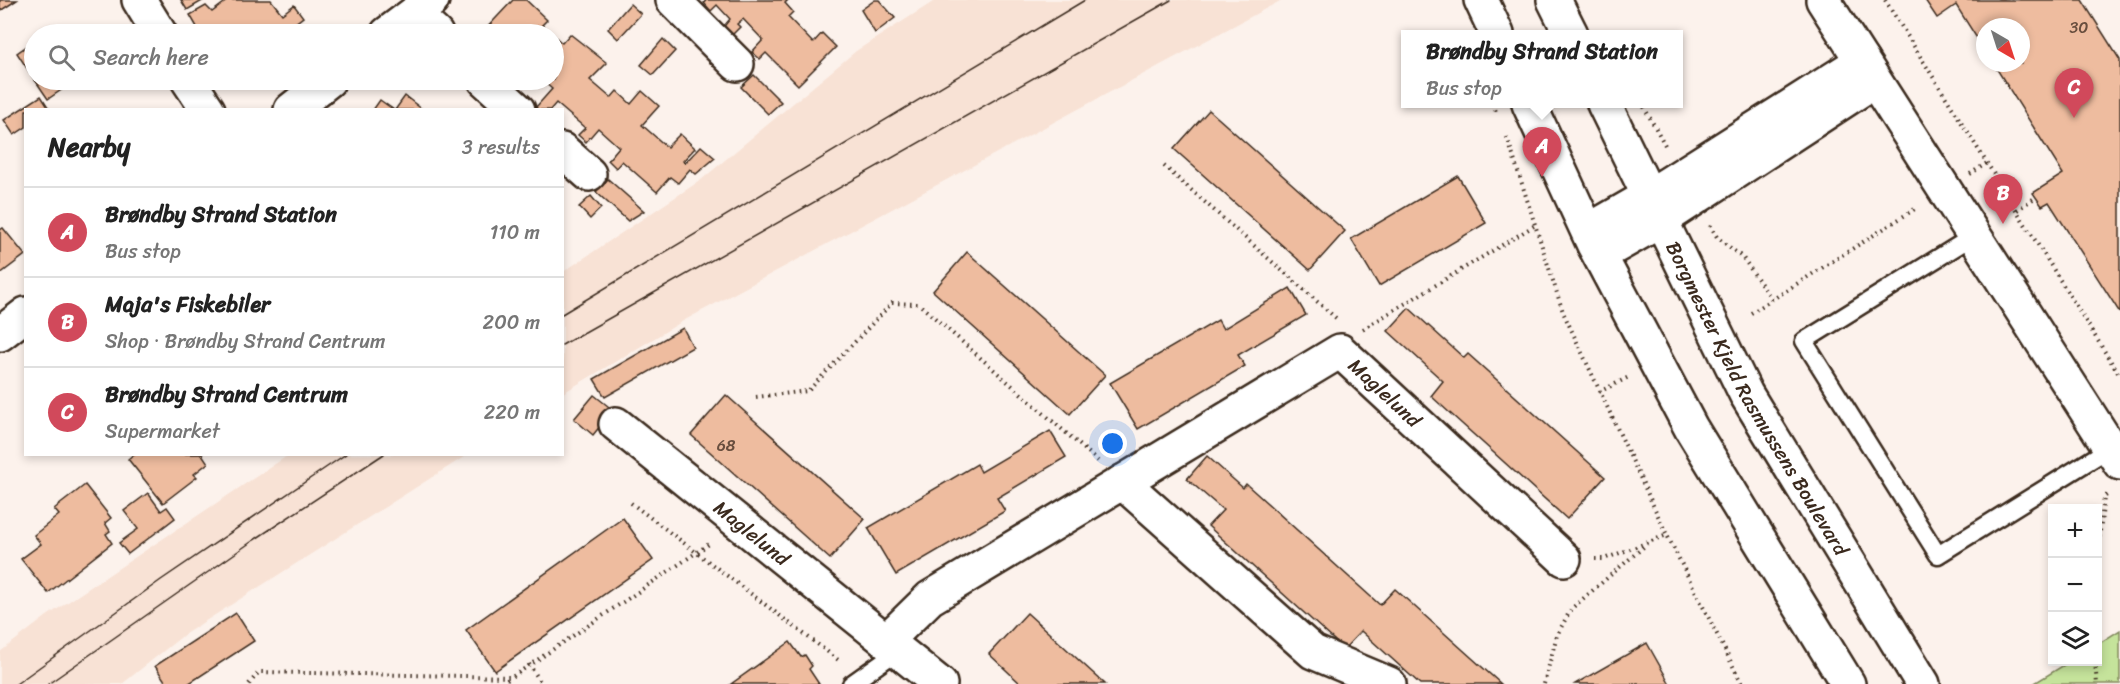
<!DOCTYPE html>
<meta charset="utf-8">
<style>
:root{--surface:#fff;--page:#f6f6f6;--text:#222;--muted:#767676;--line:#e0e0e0;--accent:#d1495b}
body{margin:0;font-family:Sriracha,sans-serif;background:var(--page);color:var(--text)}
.controls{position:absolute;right:18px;bottom:18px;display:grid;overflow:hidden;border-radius:0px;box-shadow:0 3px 9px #0003}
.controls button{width:54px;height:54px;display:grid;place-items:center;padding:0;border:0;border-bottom:2px solid var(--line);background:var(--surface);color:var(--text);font:30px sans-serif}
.compass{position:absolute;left:1976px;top:18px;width:54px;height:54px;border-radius:50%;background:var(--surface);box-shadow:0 3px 9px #0003;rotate:141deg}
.you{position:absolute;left:1113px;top:444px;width:21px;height:21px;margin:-15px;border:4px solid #fff;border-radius:50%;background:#1a73e8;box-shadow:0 0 0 9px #1a73e833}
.badge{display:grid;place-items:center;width:39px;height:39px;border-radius:50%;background:var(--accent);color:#fff;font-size:20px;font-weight:700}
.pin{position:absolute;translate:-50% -50px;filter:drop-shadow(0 2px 3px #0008)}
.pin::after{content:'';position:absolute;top:32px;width:21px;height:18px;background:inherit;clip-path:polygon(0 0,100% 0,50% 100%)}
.popup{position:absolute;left:1401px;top:30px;width:282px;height:78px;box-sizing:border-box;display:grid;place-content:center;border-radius:0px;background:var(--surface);filter:drop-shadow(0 2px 4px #0005);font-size:20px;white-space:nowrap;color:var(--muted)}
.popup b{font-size:22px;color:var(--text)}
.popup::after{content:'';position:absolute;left:50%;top:100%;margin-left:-12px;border:12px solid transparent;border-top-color:var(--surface)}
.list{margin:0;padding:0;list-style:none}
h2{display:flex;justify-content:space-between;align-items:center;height:78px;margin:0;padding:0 24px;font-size:26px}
h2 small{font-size:20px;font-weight:400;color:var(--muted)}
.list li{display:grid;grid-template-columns:39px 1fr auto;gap:18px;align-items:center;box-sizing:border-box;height:90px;padding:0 24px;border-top:2px solid var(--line)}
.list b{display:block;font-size:22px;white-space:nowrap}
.list p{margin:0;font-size:20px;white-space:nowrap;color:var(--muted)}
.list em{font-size:20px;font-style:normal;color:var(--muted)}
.icon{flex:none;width:33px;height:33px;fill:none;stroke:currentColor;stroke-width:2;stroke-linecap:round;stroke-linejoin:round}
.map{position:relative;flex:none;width:2120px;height:684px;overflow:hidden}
.search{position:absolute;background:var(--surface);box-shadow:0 3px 9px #0003;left:24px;top:24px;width:540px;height:66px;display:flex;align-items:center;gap:15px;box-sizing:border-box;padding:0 21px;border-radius:33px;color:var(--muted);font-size:22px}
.panel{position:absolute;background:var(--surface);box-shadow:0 3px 9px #0003;left:24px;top:108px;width:540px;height:348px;border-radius:0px}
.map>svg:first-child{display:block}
</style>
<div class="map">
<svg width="2120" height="684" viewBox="0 0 2120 684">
<rect width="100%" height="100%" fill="#fcf2ec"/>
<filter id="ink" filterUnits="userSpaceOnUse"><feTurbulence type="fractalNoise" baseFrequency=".0167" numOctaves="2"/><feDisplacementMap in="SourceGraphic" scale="12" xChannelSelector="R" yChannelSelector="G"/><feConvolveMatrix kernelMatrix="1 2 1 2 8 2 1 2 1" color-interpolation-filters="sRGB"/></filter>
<g filter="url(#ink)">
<g fill="#f8e2d5">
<path d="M936,0H1282L683,321L563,393V272L701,180L856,51Z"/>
<path d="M290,454L467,455L185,634L122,684H0V652L47,616Z"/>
</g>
<path fill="#c5e39b" stroke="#80865c" stroke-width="1.5" d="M2120,630V684H2033L2069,662H2098V644Z"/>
<g fill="#eebc9f" stroke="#3b2a1e" stroke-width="1.5">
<path d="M0,0H17L0,11Z"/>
<path d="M181,0H204L187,10Z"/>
<path d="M228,0H271L282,14L294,5L303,17L281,34H201L190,15L206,6L212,12Z"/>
<path d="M513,0H526L547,20L542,25L552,34H481Z"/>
<path d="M706,0H788L785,3L793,12L788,17L813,43L822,33L836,47L798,85L766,53L760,59L752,52L763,40L743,19L737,24L740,27L728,39L720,31L730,19L717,5L711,11L704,3Z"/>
<path d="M875,0H879L895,18L875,33L861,10Z"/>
<path d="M1925,0H2082L2120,60V313L2049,202L2042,206L2033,193L2063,174L1993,63H2021V27H1985V51L1956,5L1937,18Z"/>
<path d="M630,4L641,14L618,39L608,29Z"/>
<path d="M570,34L607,63L590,80L611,98L617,91L631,104L642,91L659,106L642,125L667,147L680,134L695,148L683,161L685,163L701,146L715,158L696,174L690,169L678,183L670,177L657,192L622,161L616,168L608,160L619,147L598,128L586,142L578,135L585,128L556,103L550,110H538L536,107L552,89L542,80H554V36L562,43Z"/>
<path d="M663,39L675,51L653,75L641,65Z"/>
<path d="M34,41V79L17,53Z"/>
<path d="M754,75L781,102L768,114L741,87Z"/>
<path d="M35,80H76L48,99Z"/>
<path d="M41,96L50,110H26V127L14,135L4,120Z"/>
<path d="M405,96L423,110H395Z"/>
<path d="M380,100L394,110H373Z"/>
<path d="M1209,110L1345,231L1310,270L1174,149Z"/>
<path d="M1458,176L1486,223L1379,286L1351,239Z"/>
<path d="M608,179L644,211L628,221L596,192Z"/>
<path d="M591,196L601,208L590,219L579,207Z"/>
<path d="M3,228L25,255L0,274V230Z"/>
<path d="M967,252L1105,375L1070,414L933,291Z"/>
<path d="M1290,288L1306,315L1238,355L1245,366L1138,429L1110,383L1218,320L1223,329Z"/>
<path d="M1409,308L1464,358L1468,354L1605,477L1567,519L1431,396L1443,381L1388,331Z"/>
<path d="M683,328L693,347L605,397L594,379Z"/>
<path d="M594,395L613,410L593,435L574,419Z"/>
<path d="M726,395L865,519L830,559L691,435Z"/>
<path d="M1050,431L1066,457L997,498L1005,511L896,575L868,528L977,464L981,472Z"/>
<path d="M134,454H202L208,463L194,474L197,477L163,503L128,459Z"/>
<path d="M1207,456L1243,488L1246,484L1380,605L1395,589L1501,684H1420L1361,631L1344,649L1208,526L1223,510L1187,479Z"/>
<path d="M85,485L111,518L105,523L110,531L106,534L112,543L48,593L21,559L41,544L34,535L59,515L54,509Z"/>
<path d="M148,493L161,511L167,507L175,518L128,554L119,543L138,529L124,511Z"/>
<path d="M623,518L653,560L495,671L466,630Z"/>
<path d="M236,613L254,641L188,684H167L155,666Z"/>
<path d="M1027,613L1105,684H1021L989,654Z"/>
<path d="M790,642L801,657L805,655L812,666L809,669L819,684H731Z"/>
<path d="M1647,643L1670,684H1575Z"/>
</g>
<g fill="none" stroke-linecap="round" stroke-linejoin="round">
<defs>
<g id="service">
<path d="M1975,235L1804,341L1938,555L2110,448"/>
<path d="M851,684L899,650"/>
</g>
<g id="minor">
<path d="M139,0L160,34"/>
<path d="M673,0L737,64"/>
<path d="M1823,0L2120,463"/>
<path d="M414,14L436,34"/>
<path d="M387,34L432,0"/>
<path d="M188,80L208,110"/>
<path d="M485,80L518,110"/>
<path d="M291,110L329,80"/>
<path d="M562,150L589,174"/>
<path d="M1588,231L1649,196L1862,61"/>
<path d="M1600,255L1660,221L1874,81"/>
<path d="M0,334L26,314"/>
<path id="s1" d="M616,424L940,684"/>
<path d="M1122,482L1313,652L1389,684"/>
<path id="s2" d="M887,640L930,598L1340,351L1564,559"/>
</g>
<g id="tertiary">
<path d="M1481,0L1497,34"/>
<path d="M1554,0L1571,34"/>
<path d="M1529,104L1594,245L1691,428L1848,684"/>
<path id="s3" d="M1604,104L1746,394L1923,684"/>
</g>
</defs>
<use href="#service" stroke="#3b2a1e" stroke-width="21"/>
<use href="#minor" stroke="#3b2a1e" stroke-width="38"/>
<use href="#tertiary" stroke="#3b2a1e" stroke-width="38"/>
<g stroke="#3b2a1e" stroke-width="4" stroke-dasharray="1.5 4.5" stroke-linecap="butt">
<path d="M1885,0L2120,376"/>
<path d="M1493,104L1497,114"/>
<path d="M1644,107L1666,147"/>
<path d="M1507,137L1563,312L1667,535L1742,684"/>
<path d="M1164,166L1338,320"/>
<path d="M1970,174L1987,163"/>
<path d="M2017,210L2036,197"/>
<path d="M1710,225L1717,237L1743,258L1773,301"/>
<path d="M1751,313L1918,207"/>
<path d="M1363,329L1537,224"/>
<path d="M1599,392L1629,377"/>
<path d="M756,397L808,391L892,303L919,304L1098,461"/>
<path d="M631,503L841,662"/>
<path d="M2098,549L2104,497L2110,493"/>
<path d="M1595,559H1604L1667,535"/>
<path d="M2095,662L2097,684"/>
<path d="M529,664L542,684"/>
<path d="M249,684L259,672L512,677L712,542"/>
<path d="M502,684L511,677"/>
<path d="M1544,684L1557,635L1571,609L1647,544"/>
</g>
<use href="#service" stroke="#fff" stroke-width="16"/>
<use href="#minor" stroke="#fff" stroke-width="33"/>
<use href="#tertiary" stroke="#fff" stroke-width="33"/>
<g stroke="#3b2a1e" stroke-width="1.5">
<path d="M562,314L1085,0"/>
<path d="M562,345L1171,0"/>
<path d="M16,684L161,580L346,454"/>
<path d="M48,684L254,540L384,454"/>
</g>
</g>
</g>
<g text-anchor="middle" stroke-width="4.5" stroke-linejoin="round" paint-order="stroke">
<g font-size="16" fill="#684e3e">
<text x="2079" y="33">30</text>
<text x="726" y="451">68</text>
</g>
<g font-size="20" fill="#3b2a1e" stroke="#fff">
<text dy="7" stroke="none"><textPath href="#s2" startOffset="600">Maglelund</textPath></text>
<text dy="7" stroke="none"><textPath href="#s3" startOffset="332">Borgmester Kjeld Rasmussens Boulevard</textPath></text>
<text dy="7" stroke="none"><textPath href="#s1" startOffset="174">Maglelund</textPath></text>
</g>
</g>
</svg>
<div class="controls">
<button>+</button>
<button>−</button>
<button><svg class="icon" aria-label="layers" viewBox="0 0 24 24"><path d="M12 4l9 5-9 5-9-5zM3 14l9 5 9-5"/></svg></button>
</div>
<svg class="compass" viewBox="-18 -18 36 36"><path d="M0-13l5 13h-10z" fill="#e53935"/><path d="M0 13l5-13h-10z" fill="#767676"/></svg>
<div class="you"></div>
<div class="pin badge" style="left:1542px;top:177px">A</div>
<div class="popup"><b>Brøndby Strand Station</b>Bus stop</div>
<div class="pin badge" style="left:2003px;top:224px">B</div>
<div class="pin badge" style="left:2074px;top:118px">C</div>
<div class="search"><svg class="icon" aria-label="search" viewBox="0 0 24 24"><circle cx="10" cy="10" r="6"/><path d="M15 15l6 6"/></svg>Search here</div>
<section class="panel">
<h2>Nearby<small>3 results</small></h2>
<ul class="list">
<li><span class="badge">A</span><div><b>Brøndby Strand Station</b><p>Bus stop</p></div><em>110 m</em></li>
<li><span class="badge">B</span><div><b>Maja's Fiskebiler</b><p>Shop · Brøndby Strand Centrum</p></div><em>200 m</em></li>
<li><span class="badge">C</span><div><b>Brøndby Strand Centrum</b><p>Supermarket</p></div><em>220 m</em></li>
</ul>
</section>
</div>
